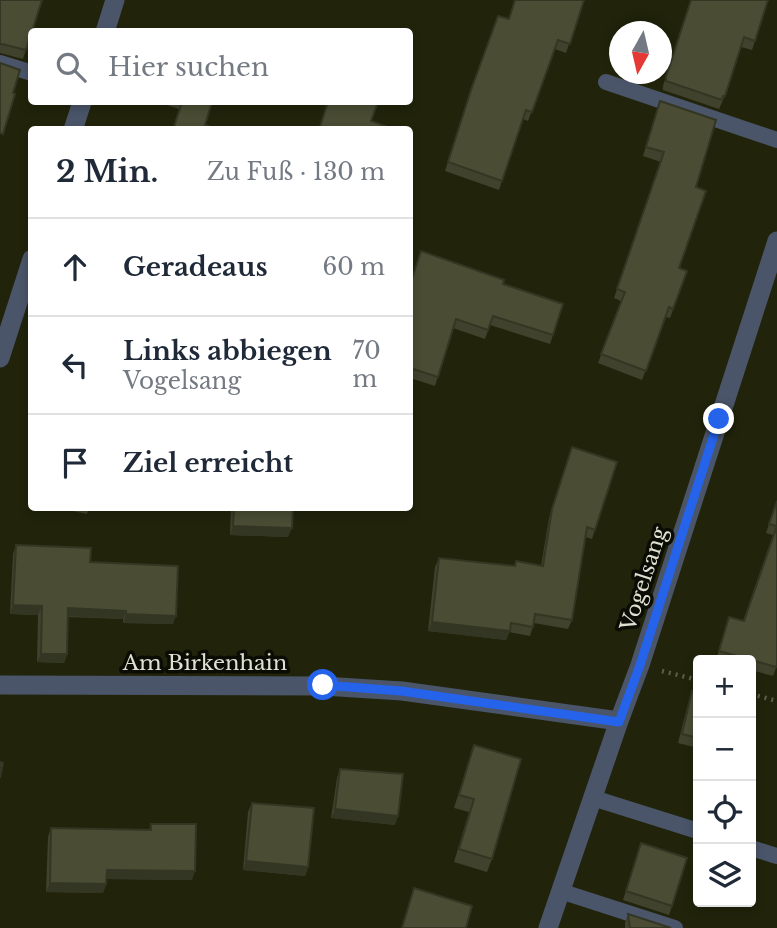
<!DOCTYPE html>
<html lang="de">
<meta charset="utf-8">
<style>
:root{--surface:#fff;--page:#f6f6f7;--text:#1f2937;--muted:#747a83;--line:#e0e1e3}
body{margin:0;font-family:"Libre Baskerville",serif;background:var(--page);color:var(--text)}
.controls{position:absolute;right:21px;bottom:21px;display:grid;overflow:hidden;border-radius:7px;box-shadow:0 4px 10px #0003}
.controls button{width:63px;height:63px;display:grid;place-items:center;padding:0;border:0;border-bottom:2px solid var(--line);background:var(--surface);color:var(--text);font:35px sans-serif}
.compass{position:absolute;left:609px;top:21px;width:63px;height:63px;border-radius:50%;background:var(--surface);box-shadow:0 4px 10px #0003;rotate:188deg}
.stop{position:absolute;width:21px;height:21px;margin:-16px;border:5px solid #2563eb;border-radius:50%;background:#fff}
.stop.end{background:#2563eb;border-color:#fff;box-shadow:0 2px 7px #0008}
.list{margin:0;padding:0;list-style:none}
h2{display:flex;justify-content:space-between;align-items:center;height:91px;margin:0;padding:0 28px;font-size:30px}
h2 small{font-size:23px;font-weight:400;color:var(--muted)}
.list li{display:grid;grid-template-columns:46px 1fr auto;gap:21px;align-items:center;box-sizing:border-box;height:98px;padding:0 28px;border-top:2px solid var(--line)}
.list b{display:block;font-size:26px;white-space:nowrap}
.list p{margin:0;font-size:23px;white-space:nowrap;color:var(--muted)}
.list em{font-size:23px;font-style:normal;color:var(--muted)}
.icon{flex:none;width:38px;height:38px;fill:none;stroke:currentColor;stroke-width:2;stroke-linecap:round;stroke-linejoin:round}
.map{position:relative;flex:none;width:777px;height:928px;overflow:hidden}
.search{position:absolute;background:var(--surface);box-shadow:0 4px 10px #0003;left:28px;top:28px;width:385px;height:77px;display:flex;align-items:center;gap:18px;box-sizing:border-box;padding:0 24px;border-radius:7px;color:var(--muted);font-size:26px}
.panel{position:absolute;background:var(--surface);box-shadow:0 4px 10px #0003;left:28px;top:126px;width:385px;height:385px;border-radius:7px}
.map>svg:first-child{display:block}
</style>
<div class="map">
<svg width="777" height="928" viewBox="0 0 777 928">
<rect width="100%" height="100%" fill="#21240b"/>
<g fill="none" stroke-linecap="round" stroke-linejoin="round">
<g stroke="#5b5e49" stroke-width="4.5" stroke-dasharray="2 5" stroke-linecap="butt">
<path d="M662,671L698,680"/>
<path d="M751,694L777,701"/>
</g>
<g stroke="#4a556a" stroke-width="16">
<path d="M0,63L32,73"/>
<path d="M606,82L777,140"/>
<path d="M593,798L698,831"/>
<path d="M751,848L777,856"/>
<path d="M560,891L675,928"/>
</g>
<g stroke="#4a556a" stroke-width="19">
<path d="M105,32L115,0"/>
<path d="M73,130L82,102"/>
<path d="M0,358L32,259"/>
<path d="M0,685L323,686L402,691L619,721"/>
<path d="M548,928L619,721L640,665L777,241"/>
</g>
</g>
<g fill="#40422d">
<path d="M0,0L26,50L23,59L0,53Z"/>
<path d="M584,0L566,53L555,49L528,121L523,119L499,190L445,171L468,99L508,19Z"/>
<path d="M691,0H768L752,50L741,47L725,96L719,109L663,90V86Z"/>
<path d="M158,102H212L205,125L173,130L179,109Z"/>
<path d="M657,110L696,187L679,268L687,271L670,318L666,317L642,380L598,363L621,301L614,298L661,162L643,156Z"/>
<path d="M503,284L563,304L550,344L490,325L485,339L453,328L435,386L410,378V285Z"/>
<path d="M572,447L617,462L592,539L585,537L572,620L568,629L534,623L530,636L509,632L506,640L428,631L435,567L439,558L514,566L516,561L541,566L549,518Z"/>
<path d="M777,500V665L773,676L751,670V660H716L729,617L743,621L773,535L766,533Z"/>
<path d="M63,508H89L87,514L63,509Z"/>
<path d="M231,508H293L288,537L230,535Z"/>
<path d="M16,545L90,562L173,624L123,623V619L68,617L67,654L64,663L37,662L38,615L10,614L13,554Z"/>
<path d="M692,691L698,693V748L678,743L689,700Z"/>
<path d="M474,745L492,859L487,872L454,862L469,812L454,808Z"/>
<path d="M340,769L395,825L331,818L337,778Z"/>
<path d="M252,803L308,867L305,876L243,870L248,812Z"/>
<path d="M151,824L192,880L107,879L106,884L103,893L46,892L48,837L51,828L149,830Z"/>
<path d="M638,852L672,906L669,915L623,900Z"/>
<path d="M628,914L671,928H625V923Z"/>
</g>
<g fill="#343624">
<path d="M233,526L292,528L288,537L230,535Z"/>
<path d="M13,605L42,606L38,615L10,614Z"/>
<path d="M68,608L126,611L123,619L65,616Z"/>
<path d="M126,614L176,616L173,624L123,623Z"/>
<path d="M432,622L510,631L506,640L428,631Z"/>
<path d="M41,654H67L64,663L37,662Z"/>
<path d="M335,809L398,816L395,825L331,818Z"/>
<path d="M246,861L308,867L305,876L243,870Z"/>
<path d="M107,870L195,871L192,880L104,879Z"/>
<path d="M50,883L106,884L103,893L46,892Z"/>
</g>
<g fill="#4a4d34" stroke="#343624" stroke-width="2">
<path d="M0,0H42L26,50L2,44H0Z"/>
<path d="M515,0H584L570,44L558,40L532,112L526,110L502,181L448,162L471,90L498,16L509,19Z"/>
<path d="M691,0H768L755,41L744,37L725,96H723L722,100L666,81V77Z"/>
<path d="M0,63L20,70L13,93L15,94L3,134L0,133Z"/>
<path d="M660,101L716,120L696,187L706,191L679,268L687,271L673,309L669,307L646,371L601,354L625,292L617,289L664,152L646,147Z"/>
<path d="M182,102H212L205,125L219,130H173Z"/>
<path d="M328,102H378L371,121L396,130H319Z"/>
<path d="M421,251L504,280L503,284L563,304L553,335L493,316L488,330L456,319L438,377L410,368V285Z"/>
<path d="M572,447L617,462L595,530L587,527L572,620L535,614L533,627L511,623L510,631L432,622L439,558L515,566L516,561L543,566L552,509Z"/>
<path d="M777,501V665L776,667L719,651L729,617L744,621L777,526L769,524Z"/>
<path d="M234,508H293L292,528L233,526Z"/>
<path d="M16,545L91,548L90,562L178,566L176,616L126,614V611L68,608L67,654H41L42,606L13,605Z"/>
<path d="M692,691L698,693V738L682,734Z"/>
<path d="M474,745L521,759L492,859L459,849L474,799L459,795Z"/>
<path d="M0,762L3,763L0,778Z"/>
<path d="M340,769L403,774L398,816L335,809Z"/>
<path d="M252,803L314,808L308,867L246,861Z"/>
<path d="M151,824H196L195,871L107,870L106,884L50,883L51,828L151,830Z"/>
<path d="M641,843L687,858L672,906L626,891Z"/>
<path d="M414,888L472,906L466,928H402Z"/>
<path d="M628,914L671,928H630Z"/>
</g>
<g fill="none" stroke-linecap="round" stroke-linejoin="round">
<path stroke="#2563eb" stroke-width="9" d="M323,685L401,691L619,722L640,665L719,419"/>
</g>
<g text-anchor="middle" stroke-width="7" stroke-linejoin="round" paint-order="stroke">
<g font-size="21" fill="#dfe1d3" stroke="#0b0c04">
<text transform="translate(644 579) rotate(-72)" y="7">Vogelsang</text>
<text x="205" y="670">Am Birkenhain</text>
</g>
</g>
</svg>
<div class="controls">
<button>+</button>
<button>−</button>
<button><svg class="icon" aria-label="locate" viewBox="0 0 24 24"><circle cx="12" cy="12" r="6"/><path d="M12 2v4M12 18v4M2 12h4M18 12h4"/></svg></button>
<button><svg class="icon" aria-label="layers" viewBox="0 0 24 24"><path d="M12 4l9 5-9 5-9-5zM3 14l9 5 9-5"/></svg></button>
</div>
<svg class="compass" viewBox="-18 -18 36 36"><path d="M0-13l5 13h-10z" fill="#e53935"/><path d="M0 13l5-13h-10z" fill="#747a83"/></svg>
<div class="stop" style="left:323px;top:685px"></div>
<div class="stop end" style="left:719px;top:419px"></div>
<div class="search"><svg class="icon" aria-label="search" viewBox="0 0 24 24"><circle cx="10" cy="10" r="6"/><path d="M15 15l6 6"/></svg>Hier suchen</div>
<section class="panel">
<h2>2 Min.<small>Zu Fuß · 130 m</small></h2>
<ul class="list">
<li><svg class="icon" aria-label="ahead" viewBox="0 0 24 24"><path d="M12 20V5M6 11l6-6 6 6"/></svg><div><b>Geradeaus</b></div><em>60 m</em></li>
<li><svg class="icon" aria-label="left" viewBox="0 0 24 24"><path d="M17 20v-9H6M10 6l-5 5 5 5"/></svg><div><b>Links abbiegen</b><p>Vogelsang</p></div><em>70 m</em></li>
<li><svg class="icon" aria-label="arrive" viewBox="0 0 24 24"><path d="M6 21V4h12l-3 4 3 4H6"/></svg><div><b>Ziel erreicht</b></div></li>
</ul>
</section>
</div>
